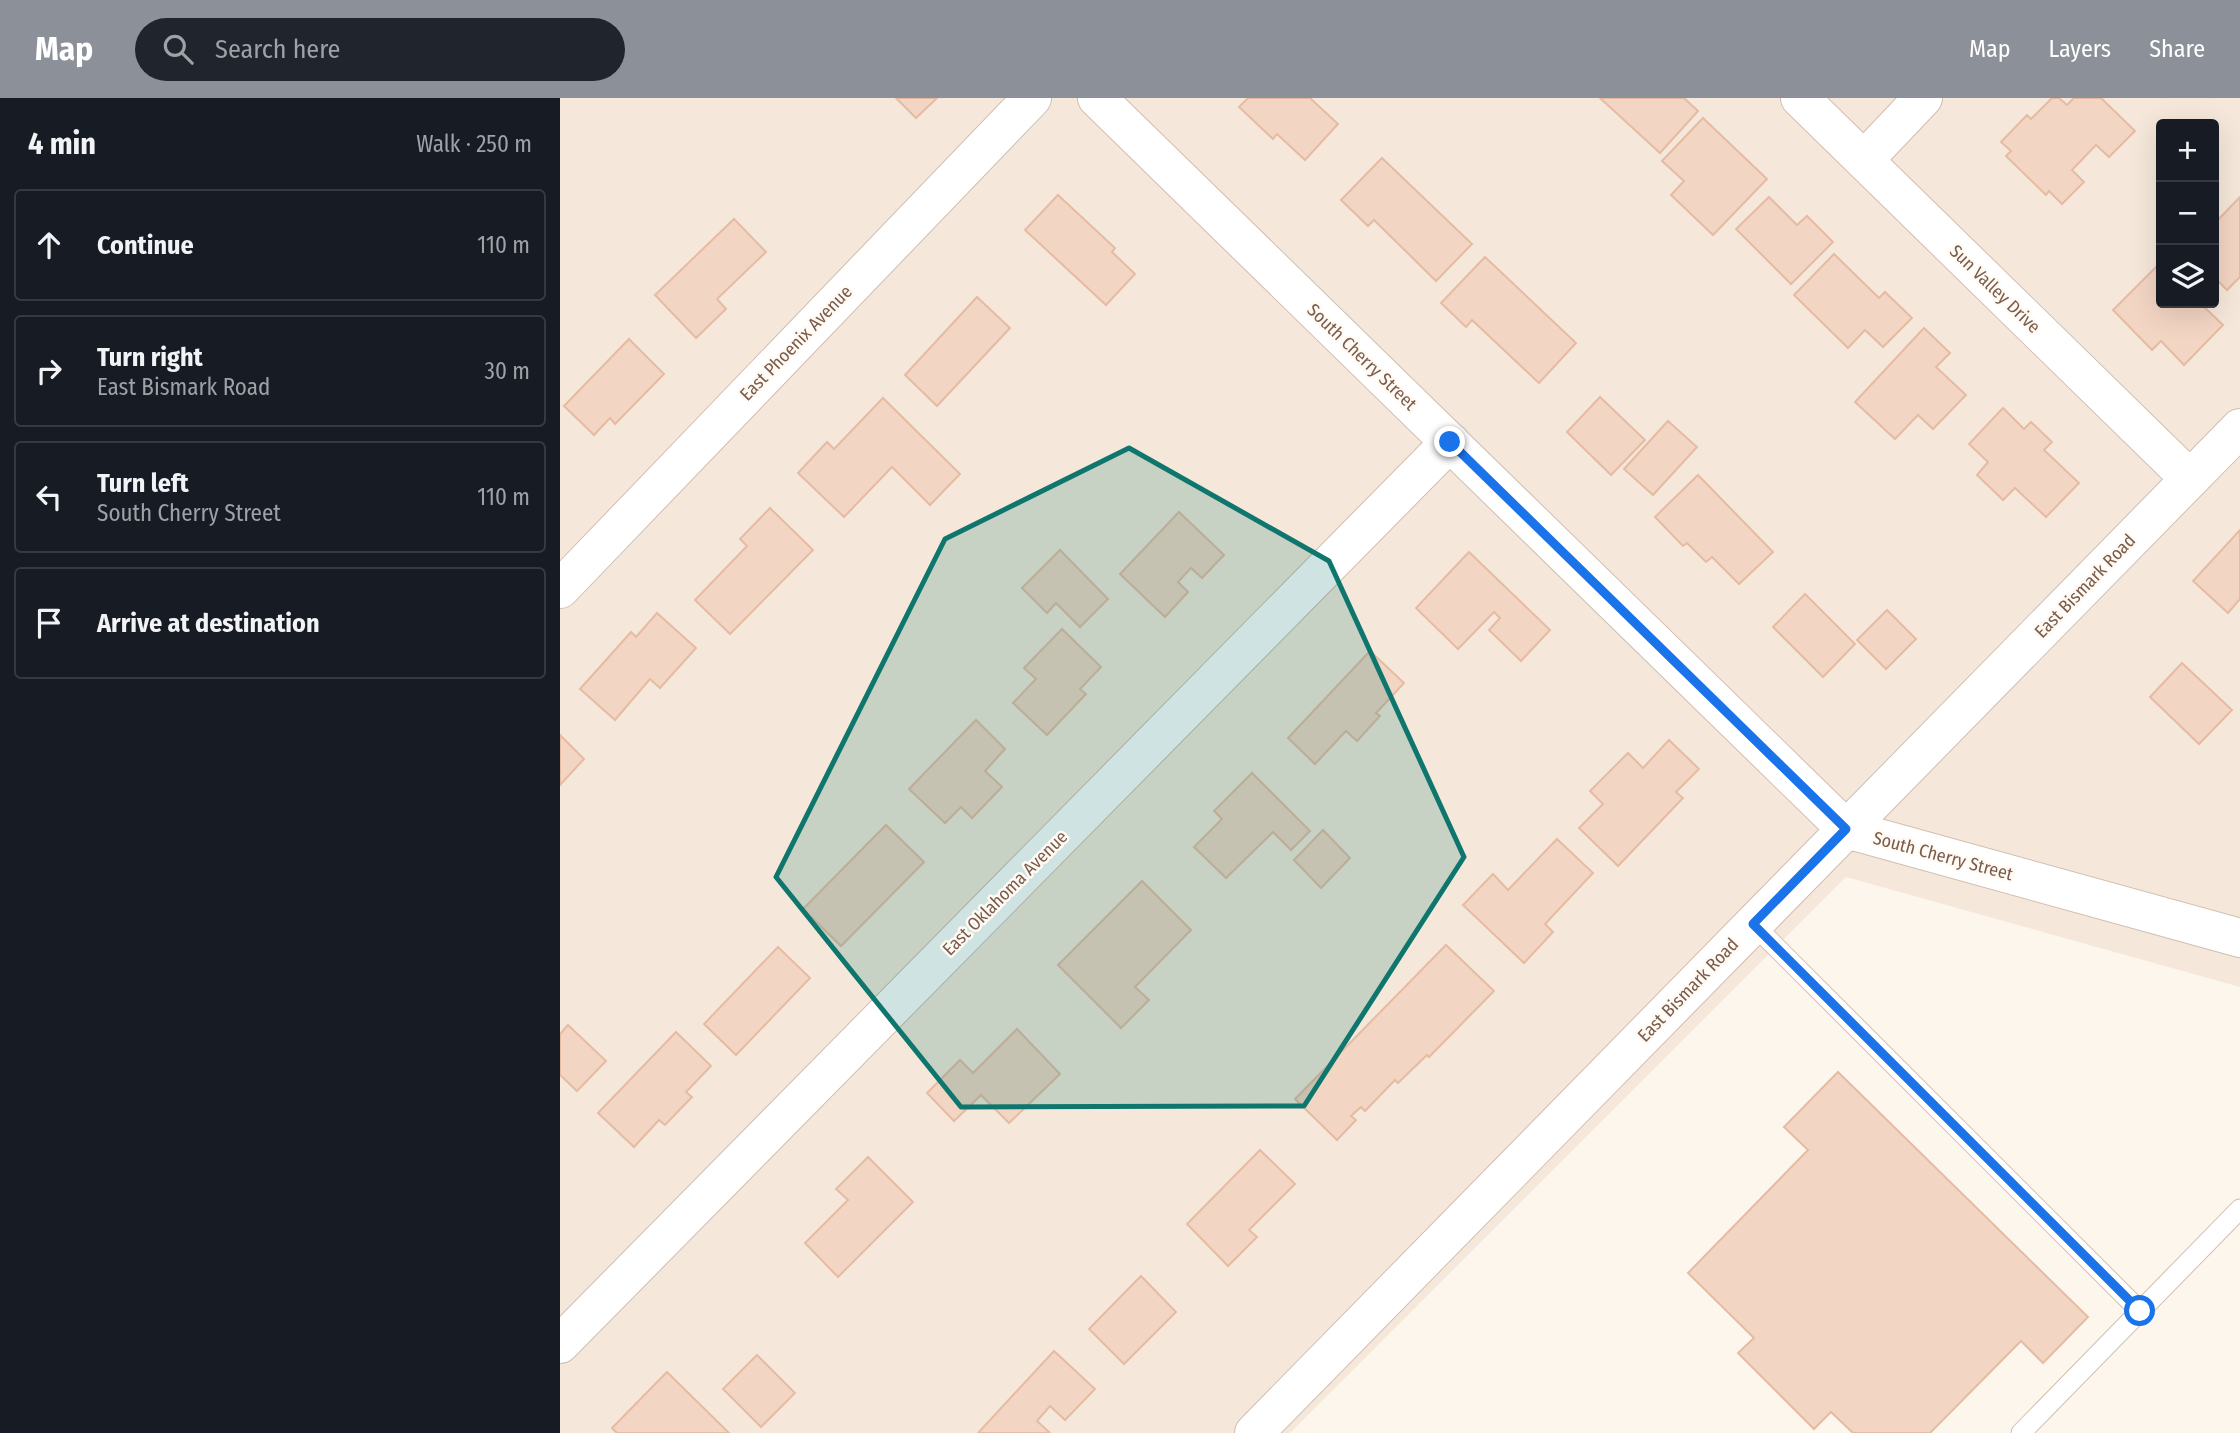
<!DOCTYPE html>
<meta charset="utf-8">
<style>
:root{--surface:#171b24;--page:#20242c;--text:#f1f3f6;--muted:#9ea1a6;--line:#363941;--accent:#8c9099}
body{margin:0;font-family:"Fira Sans Condensed",sans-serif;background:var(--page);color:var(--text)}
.controls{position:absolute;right:21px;top:21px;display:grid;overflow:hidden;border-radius:7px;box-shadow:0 7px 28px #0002}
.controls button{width:63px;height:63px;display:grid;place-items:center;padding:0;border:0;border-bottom:2px solid var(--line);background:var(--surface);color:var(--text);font:35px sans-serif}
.stop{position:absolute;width:21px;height:21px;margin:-16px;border:5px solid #1a73e8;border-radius:50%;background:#fff}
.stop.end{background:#1a73e8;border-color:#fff;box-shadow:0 2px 7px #0008}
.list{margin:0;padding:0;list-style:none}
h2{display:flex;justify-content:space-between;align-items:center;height:91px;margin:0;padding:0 28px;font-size:30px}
h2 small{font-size:23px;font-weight:400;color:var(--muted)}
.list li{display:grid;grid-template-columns:46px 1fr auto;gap:21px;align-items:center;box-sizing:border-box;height:112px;margin:0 14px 14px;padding:0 14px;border:2px solid var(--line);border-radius:7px}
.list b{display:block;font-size:26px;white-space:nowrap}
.list p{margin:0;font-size:23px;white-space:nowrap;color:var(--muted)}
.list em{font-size:23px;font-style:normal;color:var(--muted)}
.icon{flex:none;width:38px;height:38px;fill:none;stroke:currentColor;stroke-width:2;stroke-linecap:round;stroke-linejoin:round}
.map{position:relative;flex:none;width:1680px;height:1335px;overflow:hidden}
header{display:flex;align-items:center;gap:42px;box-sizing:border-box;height:98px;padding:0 35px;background:var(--accent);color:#fff}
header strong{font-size:33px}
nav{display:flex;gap:38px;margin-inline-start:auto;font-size:24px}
.search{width:490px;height:63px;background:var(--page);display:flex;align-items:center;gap:18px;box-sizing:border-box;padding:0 24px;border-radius:38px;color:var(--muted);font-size:26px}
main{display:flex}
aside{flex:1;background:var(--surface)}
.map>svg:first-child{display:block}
</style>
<header>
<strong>Map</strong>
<div class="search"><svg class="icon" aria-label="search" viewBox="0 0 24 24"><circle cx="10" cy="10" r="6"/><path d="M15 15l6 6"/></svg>Search here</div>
<nav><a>Map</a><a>Layers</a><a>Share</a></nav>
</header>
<main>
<aside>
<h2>4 min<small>Walk · 250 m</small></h2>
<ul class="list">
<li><svg class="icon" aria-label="ahead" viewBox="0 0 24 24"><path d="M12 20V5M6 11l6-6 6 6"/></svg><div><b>Continue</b></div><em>110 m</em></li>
<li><svg class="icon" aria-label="right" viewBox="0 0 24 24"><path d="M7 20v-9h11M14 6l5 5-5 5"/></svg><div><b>Turn right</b><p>East Bismark Road</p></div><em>30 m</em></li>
<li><svg class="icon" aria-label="left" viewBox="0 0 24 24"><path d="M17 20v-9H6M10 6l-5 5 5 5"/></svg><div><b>Turn left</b><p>South Cherry Street</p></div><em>110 m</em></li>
<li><svg class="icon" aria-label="arrive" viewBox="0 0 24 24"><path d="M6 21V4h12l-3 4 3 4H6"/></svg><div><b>Arrive at destination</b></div></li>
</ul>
</aside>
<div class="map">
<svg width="1680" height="1335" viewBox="0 0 1680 1335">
<rect width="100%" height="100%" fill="#fdf6ec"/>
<path fill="#f5e8da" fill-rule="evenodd" d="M0,0H1680V889L1286,779L730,1335H0ZM1601,26H1654V205H1601Z"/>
<g fill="#f3d5c3" stroke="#e6bba3" stroke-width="2">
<path d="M336,0H377L356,20Z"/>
<path d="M688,0H750L778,26L745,62L717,36L713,41L679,9Z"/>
<path d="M1040,0H1124L1138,13L1100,55Z"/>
<path d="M1492,0H1499L1507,7L1514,0H1541L1575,33L1549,59L1536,47L1512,72L1524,84L1502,106L1489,93L1486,97L1446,58L1451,53L1441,44L1467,17L1471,21Z"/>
<path d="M1143,20L1207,81L1153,137L1111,97L1124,83L1102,63Z"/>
<path d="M822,60L912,146L876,183L814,122L808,128L781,102Z"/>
<path d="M498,97L555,150L552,154L575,176L546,207L465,132Z"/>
<path d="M1209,99L1237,127L1247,118L1273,144L1231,186L1176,131Z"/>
<path d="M1680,99V179L1667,192L1654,179V126Z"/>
<path d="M174,121L206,154L157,201L166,211L136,240L95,197Z"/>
<path d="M1274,156L1319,200L1325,194L1352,220L1323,249L1305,232L1288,250L1234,197Z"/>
<path d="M925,159L1016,245L979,285L912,222L906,229L881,205Z"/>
<path d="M1600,165L1601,205H1640L1663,227L1624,267L1601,243L1592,252L1553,212Z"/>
<path d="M417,199L450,230L377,308L345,277Z"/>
<path d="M1364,230L1390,255L1376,269L1406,297L1373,331L1358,317L1335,341L1295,304Z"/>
<path d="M69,241L104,276L55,326L50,320L34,337L4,308Z"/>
<path d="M1040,299L1085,342L1051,377L1007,334Z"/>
<path d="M323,300L400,376L370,407L332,369L284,419L238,375L267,344L274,351Z"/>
<path d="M1443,310L1464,331L1471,324L1492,344L1484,352L1519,385L1486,419L1455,390L1443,402L1417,377L1428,364L1409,346Z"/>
<path d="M1108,323L1137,349L1093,397L1064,371Z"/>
<path d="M1138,377L1213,454L1179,486L1152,459L1146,464L1127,445L1123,448L1095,419Z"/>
<path d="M210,410L253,452L170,536L135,502L187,448L180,441Z"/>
<path d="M619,414L664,457L642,480L631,470L618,484L628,494L605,519L560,476Z"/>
<path d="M1680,432V501L1668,515L1633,483Z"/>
<path d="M500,452L548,501L520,529L496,505L487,515L462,490Z"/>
<path d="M909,454L990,532L961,563L929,532L940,520L934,514L898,551L856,510Z"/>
<path d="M1245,496L1295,546L1263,579L1213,529Z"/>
<path d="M1327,512L1356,541L1326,571L1297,542Z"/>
<path d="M97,515L136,550L100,590L90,581L55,622L20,591L71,534L76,539Z"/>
<path d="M502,531L541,569L520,591L526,596L487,637L453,605L476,581L464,570Z"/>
<path d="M810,553L844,585L816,615L820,618L797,643L786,633L755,666L728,640Z"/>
<path d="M1622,565L1672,612L1639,646L1590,599Z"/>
<path d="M416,622L445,651L425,673L442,689L412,720L401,709L385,725L349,691Z"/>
<path d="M0,637L24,661L0,687Z"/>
<path d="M1109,642L1139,671L1116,694L1123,700L1058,768L1019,730L1043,706L1030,693L1068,655L1083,670Z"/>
<path d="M692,675L750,733L731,752L713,734L666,780L634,749L662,721L654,713Z"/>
<path d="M326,727L364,764L281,848L243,811Z"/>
<path d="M763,732L790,760L761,790L734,762Z"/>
<path d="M997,741L1033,775L985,826L993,834L964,865L903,807L933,776L948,792Z"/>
<path d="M582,783L631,832L575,889L589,902L561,930L498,867Z"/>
<path d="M886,847L934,893L869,959L867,957L838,985L835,982L805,1013L801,1009L791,1018L796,1022L777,1042L735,1001Z"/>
<path d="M218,849L250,880L176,957L144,926Z"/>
<path d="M8,927L46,963L17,993L0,977V936Z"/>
<path d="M457,931L500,976L449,1025L421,997L394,1023L367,995L400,962L413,975Z"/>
<path d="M116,934L151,968L126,994L132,999L105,1027L99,1022L74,1049L38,1015Z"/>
<path d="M1278,974L1528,1219L1483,1265L1461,1243L1370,1335H1293L1271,1314L1254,1331L1178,1255L1194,1240L1128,1175L1248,1052L1224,1029Z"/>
<path d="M700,1052L735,1086L689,1132L697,1139L668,1168L627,1126Z"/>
<path d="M308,1059L353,1104L278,1179L245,1145L288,1102L276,1091Z"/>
<path d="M581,1178L616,1214L564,1266L529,1231Z"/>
<path d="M494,1253L535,1291L505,1322L490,1308L477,1323L490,1335H418Z"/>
<path d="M197,1257L235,1295L201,1329L163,1291Z"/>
<path d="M107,1274L169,1335H57L52,1330Z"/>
</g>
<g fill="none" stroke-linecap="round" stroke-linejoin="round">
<defs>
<g id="service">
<path d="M1193,826L1580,1213"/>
<path d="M1461,1335L1680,1111"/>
</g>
<g id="minor">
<path d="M537,0L1286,731"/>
<path d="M1240,0L1630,381"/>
<path d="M1304,62L1363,0"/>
<path d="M0,491L472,0"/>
<path d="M0,1246L890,344"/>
</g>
<g id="tertiary">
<path d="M1286,731L1680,840"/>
<path d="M694,1335L1680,330"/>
</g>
</defs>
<use href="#service" stroke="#d1beb0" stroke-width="21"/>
<use href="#minor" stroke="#d1beb0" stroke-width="40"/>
<use href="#tertiary" stroke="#d1beb0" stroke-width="40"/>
<use href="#service" stroke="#fff" stroke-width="19"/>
<use href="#minor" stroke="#fff" stroke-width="38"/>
<use href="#tertiary" stroke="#fff" stroke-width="38"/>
</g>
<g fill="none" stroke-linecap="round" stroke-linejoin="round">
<path stroke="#1a73e8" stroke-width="9" d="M890,344L1286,731L1193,826L1580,1213"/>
</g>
<path fill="#0f766e" fill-opacity="0.2" stroke="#0f766e" stroke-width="5" stroke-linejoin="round" d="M569,350L769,463L904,759L744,1008L401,1009L216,779L385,441Z"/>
<g text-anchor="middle" stroke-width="5" stroke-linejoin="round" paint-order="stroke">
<g font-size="18" fill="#7a5c4d" stroke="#fffaf3">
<text transform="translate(1435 191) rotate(44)" y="6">Sun Valley Drive</text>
<text transform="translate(236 245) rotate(-46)" y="6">East Phoenix Avenue</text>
<text transform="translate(802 259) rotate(44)" y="6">South Cherry Street</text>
<text transform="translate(1525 488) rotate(-46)" y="6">East Bismark Road</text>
<text transform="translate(1383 758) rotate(15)" y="6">South Cherry Street</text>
<text transform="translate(445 795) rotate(-45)" y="6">East Oklahoma Avenue</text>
<text transform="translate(1128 892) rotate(-46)" y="6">East Bismark Road</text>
</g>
</g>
</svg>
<div class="controls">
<button>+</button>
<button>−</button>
<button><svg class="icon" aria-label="layers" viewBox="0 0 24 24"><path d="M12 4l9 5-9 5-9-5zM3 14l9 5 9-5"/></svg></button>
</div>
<div class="stop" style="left:1580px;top:1213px"></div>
<div class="stop end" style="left:890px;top:344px"></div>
</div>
</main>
